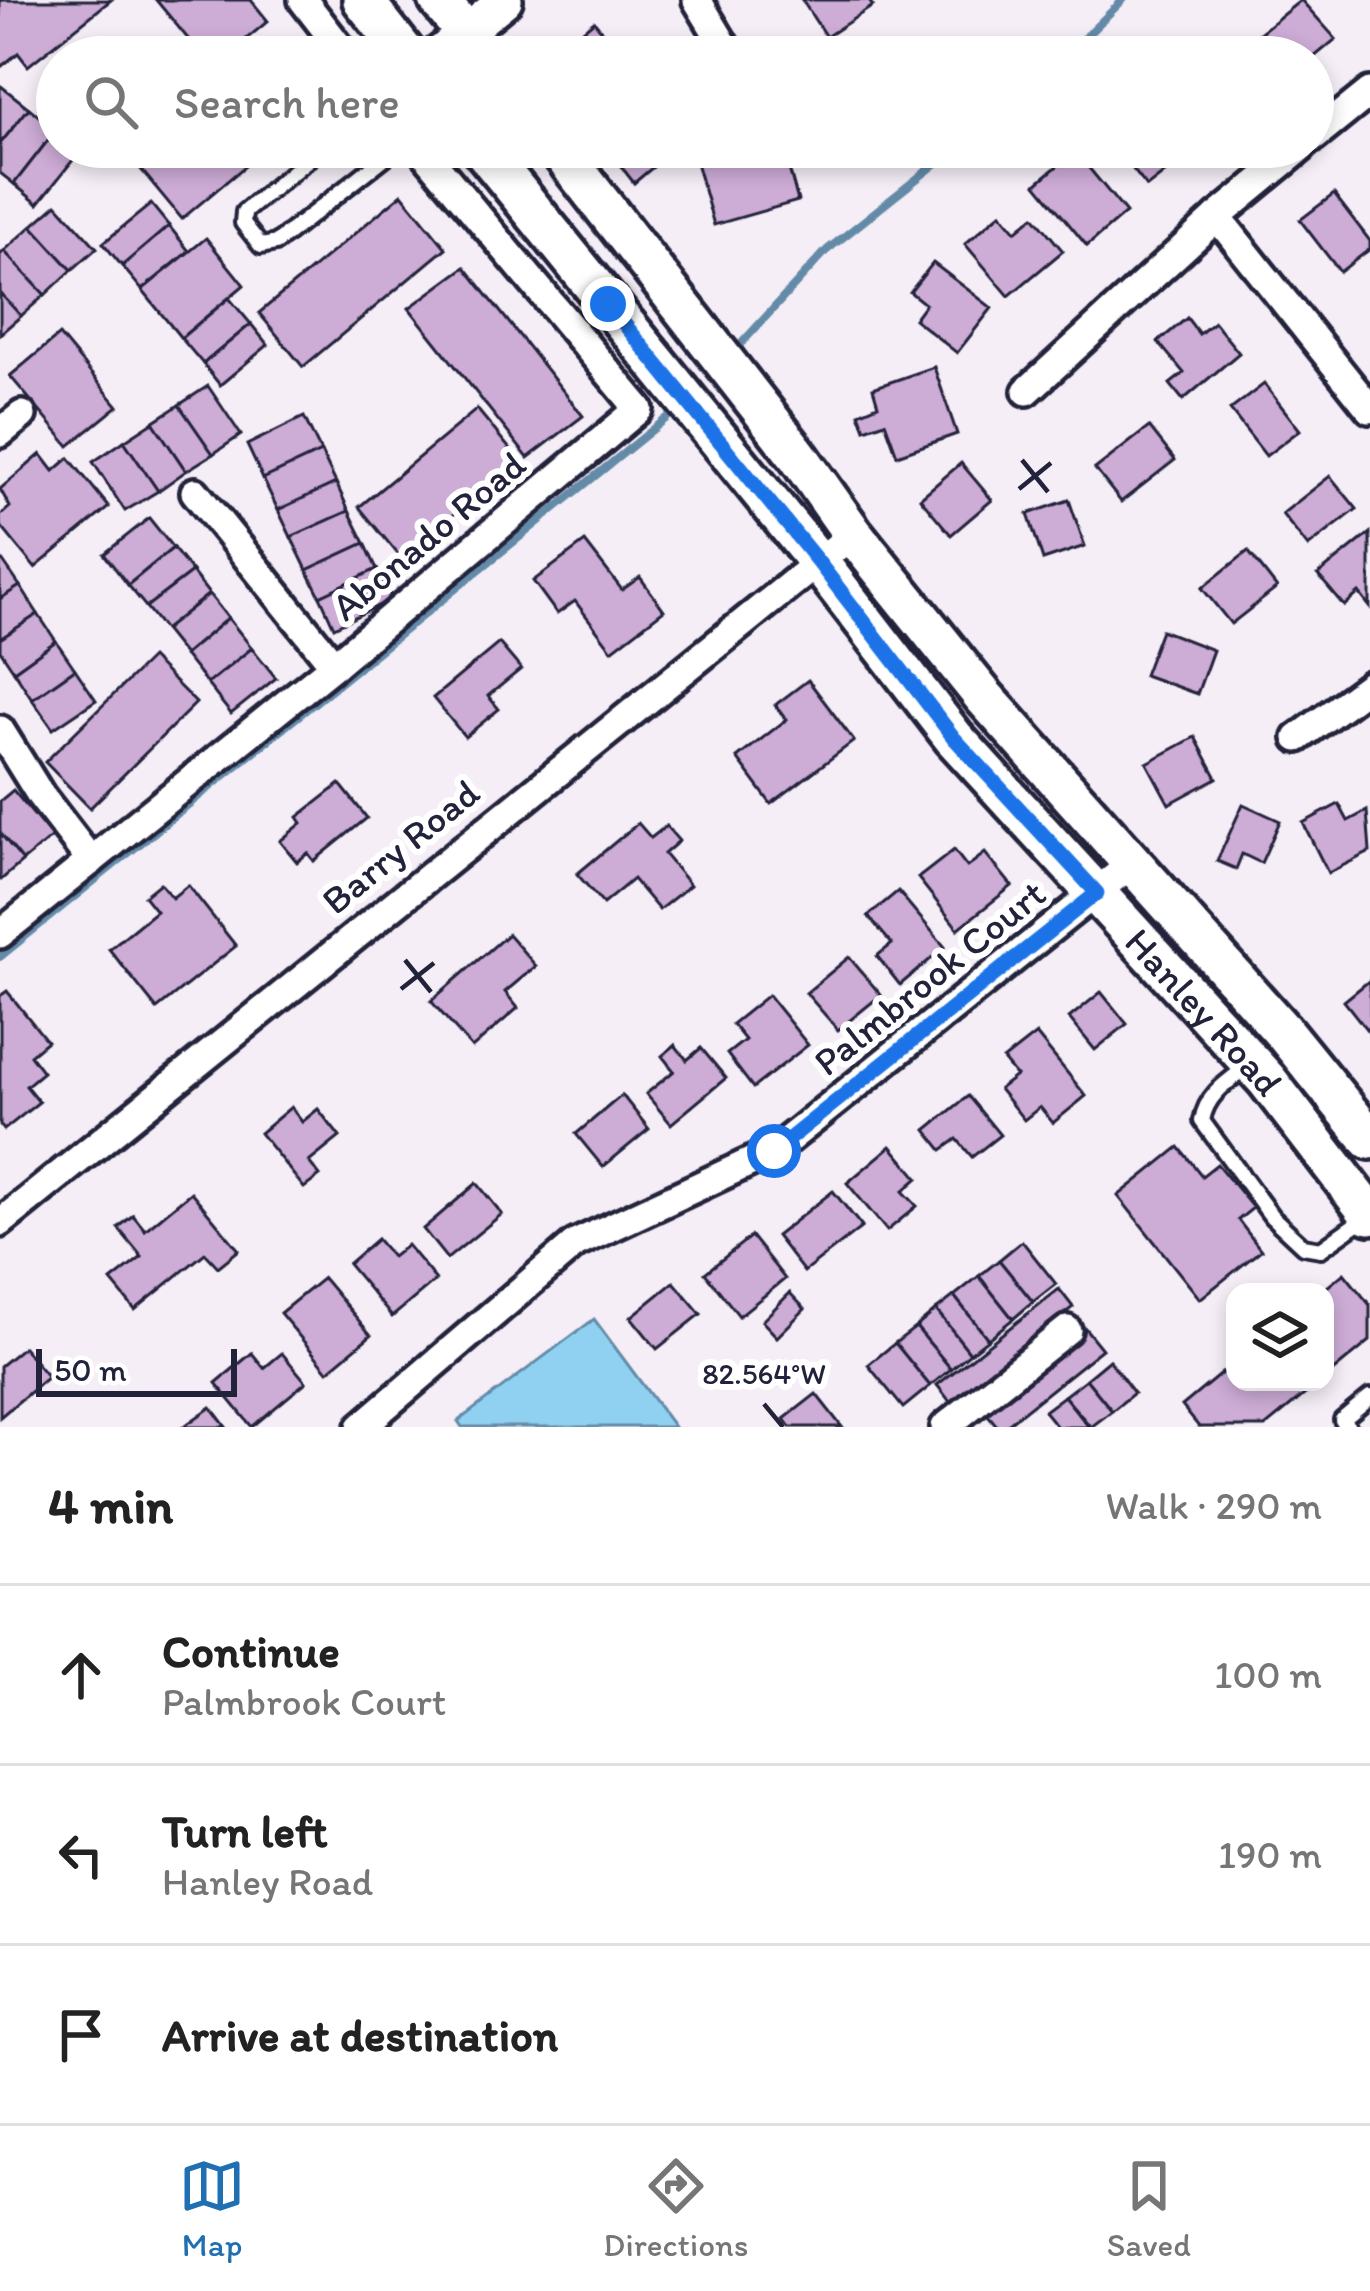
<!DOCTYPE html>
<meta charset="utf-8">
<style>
:root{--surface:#fff;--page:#f6f6f6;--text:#222;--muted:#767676;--line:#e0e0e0;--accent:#1f6fb2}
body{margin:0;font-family:Itim,sans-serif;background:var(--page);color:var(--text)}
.controls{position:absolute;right:36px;bottom:36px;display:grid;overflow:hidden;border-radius:24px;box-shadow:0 6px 18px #0003}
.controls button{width:108px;height:108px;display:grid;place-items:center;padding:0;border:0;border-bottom:3px solid var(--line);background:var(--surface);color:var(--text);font:60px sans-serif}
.scale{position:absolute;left:36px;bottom:30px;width:201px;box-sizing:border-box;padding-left:12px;border:6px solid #22223b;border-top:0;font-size:33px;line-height:42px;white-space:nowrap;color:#22223b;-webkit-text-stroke:9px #fff;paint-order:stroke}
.stop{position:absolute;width:36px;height:36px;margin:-27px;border:9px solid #1a73e8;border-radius:50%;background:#fff}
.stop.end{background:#1a73e8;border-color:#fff;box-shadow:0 3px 12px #0008}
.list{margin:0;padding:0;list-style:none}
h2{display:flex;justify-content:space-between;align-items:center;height:156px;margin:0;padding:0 48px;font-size:51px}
h2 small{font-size:39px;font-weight:400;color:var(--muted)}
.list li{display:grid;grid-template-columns:78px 1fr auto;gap:36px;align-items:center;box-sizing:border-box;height:180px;padding:0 48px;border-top:3px solid var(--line)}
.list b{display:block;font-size:45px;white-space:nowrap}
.list p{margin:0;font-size:39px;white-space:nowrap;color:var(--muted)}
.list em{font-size:39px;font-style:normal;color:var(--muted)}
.icon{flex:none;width:66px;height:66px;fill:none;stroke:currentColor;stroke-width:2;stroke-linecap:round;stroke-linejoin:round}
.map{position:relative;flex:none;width:1370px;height:1427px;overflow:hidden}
.search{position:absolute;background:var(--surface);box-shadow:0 6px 18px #0003;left:36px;right:36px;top:36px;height:132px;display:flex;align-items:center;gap:30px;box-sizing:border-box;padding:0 42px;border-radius:66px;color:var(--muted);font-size:45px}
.sheet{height:696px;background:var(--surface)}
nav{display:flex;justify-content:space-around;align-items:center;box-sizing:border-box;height:168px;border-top:3px solid var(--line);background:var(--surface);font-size:33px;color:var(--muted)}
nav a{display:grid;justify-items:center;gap:6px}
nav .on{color:var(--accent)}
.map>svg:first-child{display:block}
</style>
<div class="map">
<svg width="1370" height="1427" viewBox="0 0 1370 1427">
<rect width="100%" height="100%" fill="#f5eef7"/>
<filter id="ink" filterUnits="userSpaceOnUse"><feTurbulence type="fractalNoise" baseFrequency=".00833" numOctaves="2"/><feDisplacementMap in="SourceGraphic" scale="24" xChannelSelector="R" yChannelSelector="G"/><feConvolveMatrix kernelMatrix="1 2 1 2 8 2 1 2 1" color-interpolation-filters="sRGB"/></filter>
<g filter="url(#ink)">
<path fill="#90d1f1" stroke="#648ba8" stroke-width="3" d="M594,1319L674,1427H462L458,1421Z"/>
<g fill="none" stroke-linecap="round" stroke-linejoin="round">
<g stroke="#648ba8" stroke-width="8">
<path d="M1065,57L1123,0"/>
<path d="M740,345L827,250L957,147"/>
<path d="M0,957L667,418"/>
</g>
</g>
<g fill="#cdacd6" stroke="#22223b" stroke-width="3">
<path d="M0,0H111L28,66L18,53L2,66L0,63Z"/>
<path d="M156,0H251L268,21L225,57H203Z"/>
<path d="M802,0H868L873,6L826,37Z"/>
<path d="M1301,0L1336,39L1313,58L1259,57L1247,43Z"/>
<path d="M594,21L623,57H566L559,49Z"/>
<path d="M1,86L29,108L0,144V87Z"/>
<path d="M29,108L56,130L14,184L0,173V144Z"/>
<path d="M56,130L57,147L81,150L38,204L14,184Z"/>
<path d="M151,147H268L182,219L134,161Z"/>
<path d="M606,147H677L634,183Z"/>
<path d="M710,147H737L741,158L783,147L798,201L714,225L693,152Z"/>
<path d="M1129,147H1189L1193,151L1147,187L1120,153Z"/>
<path d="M1075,151L1126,213L1087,246L1036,184Z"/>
<path d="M402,194L446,248L303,367L259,313Z"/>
<path d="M1334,194L1370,241V249L1340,272L1300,220Z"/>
<path d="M57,204L97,248L72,270L32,226Z"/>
<path d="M151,204L169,226L122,266L103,243Z"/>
<path d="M1001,213L1016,231L1034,216L1063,251L1009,296L965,244Z"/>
<path d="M32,226L72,270L45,295L4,251Z"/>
<path d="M169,226L189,251L142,290L122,266Z"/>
<path d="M206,238L244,285L181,338L142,290Z"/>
<path d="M4,251L45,295L21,316L0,293V255Z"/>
<path d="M933,263L992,308L957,353L914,319L925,304L910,292Z"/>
<path d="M465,267L583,416L528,458L409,308Z"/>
<path d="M0,293L21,316L0,334Z"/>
<path d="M229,298L251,324L203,364L181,338Z"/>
<path d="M1187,318L1199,334L1214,322L1239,353L1183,400L1170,384L1184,373L1158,342Z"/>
<path d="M251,324L268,345L220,385L203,364Z"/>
<path d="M59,335L118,406L69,446L10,376Z"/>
<path d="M934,367L957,434L897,455L885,422L865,429L859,413L878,405L873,388Z"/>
<path d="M1264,384L1300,430L1266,456L1230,410Z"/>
<path d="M208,386L241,435L213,454L179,405Z"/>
<path d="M179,405L213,454L186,471L153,422Z"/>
<path d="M477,409L519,460L401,558L359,507Z"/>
<path d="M304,417L321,452L263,479L247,445Z"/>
<path d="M153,422L186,471L158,491L124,441Z"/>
<path d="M1149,427L1175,460L1121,502L1095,469Z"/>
<path d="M124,441L158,491L125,511L93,462Z"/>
<path d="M321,452L336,483L278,510L263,479Z"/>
<path d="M41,454L54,471L69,458L109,507L35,568L0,525V516L10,507L0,489Z"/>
<path d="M961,463L992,500L951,535L920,498Z"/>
<path d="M1330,476L1357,509L1308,547L1282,514Z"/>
<path d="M336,483L349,511L291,537L278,510Z"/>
<path d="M1069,500L1085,546L1043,560L1028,514Z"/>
<path d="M349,511L365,543L307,570L291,537Z"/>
<path d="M149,518L173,548L128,585L104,554Z"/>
<path d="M1370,533V607L1359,593L1344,606L1318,575Z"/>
<path d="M585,542L622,590L640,577L664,610L612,650L575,601L557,614L533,581Z"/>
<path d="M365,543L377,569L320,596L307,570Z"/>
<path d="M173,548L192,572L146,607L128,585Z"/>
<path d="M1248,551L1277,588L1231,624L1202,588Z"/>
<path d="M2,560L20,586L0,599V561Z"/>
<path d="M377,569L392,599L334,627L320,596Z"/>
<path d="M192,572L209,594L164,630L146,607Z"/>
<path d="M20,586L38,614L0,639V599Z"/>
<path d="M209,594L228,618L184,655L164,630Z"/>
<path d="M38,614L56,641L14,671L0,650V639Z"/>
<path d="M228,618L252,648L207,684L184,655Z"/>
<path d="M1161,630L1213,650L1197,694L1144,675Z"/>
<path d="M56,641L75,669L32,699L14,671Z"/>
<path d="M499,643L521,669L488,696L499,709L465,737L433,698Z"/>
<path d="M252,648L276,678L231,714L207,684Z"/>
<path d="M151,658L196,703L90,808L45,762Z"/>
<path d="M75,669L96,700L53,729L32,699Z"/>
<path d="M808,680L854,741L771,804L737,758L786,720L775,705Z"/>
<path d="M1195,737L1217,778L1169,804L1147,763Z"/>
<path d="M340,784L367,818L314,861L308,853L297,862L280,841L302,823L298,817Z"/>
<path d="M13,790L52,837L23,861L0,833V801Z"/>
<path d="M1243,804L1280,821L1261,863L1242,854L1236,869L1217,861Z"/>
<path d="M1339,804L1348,821L1367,811L1370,852L1328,873L1303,823Z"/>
<path d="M638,823L651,838L666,826L679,841L664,854L690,885L659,910L633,879L603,904L577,874Z"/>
<path d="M0,833L23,861L1,880L0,879Z"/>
<path d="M954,850L967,867L985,853L1012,886L958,929L918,878Z"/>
<path d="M160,883L172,898L188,885L236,946L157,1009L109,949L156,911L144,896Z"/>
<path d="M898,891L945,947L900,985L877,956L892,944L868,916Z"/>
<path d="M508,934L536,966L505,992L518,1008L472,1048L431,1001Z"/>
<path d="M849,957L881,995L838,1030L806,993Z"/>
<path d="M1370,980V1034L1344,1001Z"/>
<path d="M7,991L47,1041L30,1055L43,1072L26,1086L39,1102L4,1130L0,1125V996Z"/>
<path d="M1101,992L1127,1024L1095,1050L1069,1018Z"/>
<path d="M768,995L808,1045L753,1088L727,1054L745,1040L732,1024Z"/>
<path d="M1036,1034L1086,1096L1053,1123L1040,1107L1024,1120L999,1089L1016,1076L1003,1060Z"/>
<path d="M675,1045L687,1060L701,1048L726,1078L671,1124L646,1094L674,1071L662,1056Z"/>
<path d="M622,1095L649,1129L603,1167L576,1134Z"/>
<path d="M968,1096L1000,1135L972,1157L957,1139L942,1150L926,1130Z"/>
<path d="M291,1107L302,1122L318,1109L340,1137L309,1162L320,1176L304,1188L260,1133Z"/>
<path d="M891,1146L918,1178L903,1191L917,1206L887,1231L847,1183Z"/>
<path d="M1179,1147L1202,1176L1217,1164L1253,1208L1238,1220L1261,1250L1200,1299L1118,1196Z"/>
<path d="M477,1183L502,1214L447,1259L423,1229Z"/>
<path d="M833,1191L862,1227L804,1272L776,1236Z"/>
<path d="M191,1192L239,1250L218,1267L205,1253L135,1310L111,1281L142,1257L118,1228L133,1215L145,1230Z"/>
<path d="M751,1236L785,1279L739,1316L705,1273Z"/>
<path d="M377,1239L392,1257L407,1245L436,1280L392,1317L348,1264Z"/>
<path d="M1022,1241L1056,1284L1033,1302L999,1260Z"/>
<path d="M999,1260L1033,1302L1013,1319L979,1276Z"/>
<path d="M1344,1273L1370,1305V1341L1325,1378V1292H1321Z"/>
<path d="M979,1276L1013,1319L988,1339L954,1296Z"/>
<path d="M323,1278L371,1335L328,1371L280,1313Z"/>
<path d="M674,1282L701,1314L657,1349L631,1317Z"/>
<path d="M1059,1289L1073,1307L951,1403L937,1385Z"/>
<path d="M790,1293L805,1309L777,1337L762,1321Z"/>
<path d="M954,1296L988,1339L970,1353L936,1310Z"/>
<path d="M936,1310L970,1353L951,1369L916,1327Z"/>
<path d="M916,1327L951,1369L930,1386L895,1343Z"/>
<path d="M1085,1328L1102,1349L1004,1427H998L983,1409Z"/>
<path d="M895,1343L930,1386L903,1408L868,1365Z"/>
<path d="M23,1347L48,1377L0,1417V1366Z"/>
<path d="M252,1353L264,1368L282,1353L306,1382L252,1427L216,1383Z"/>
<path d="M1109,1360L1134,1393L1112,1411L1086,1379Z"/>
<path d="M1235,1362V1382H1320L1265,1427H1199L1182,1406Z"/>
<path d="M1086,1379L1112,1411L1091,1427L1064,1396Z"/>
<path d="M816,1394L842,1427H790L784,1419Z"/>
<path d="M1064,1396L1089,1427H1057L1044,1411Z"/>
<path d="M211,1407L226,1427H183Z"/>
</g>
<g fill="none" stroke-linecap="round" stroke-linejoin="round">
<defs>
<g id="service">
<path d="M323,147L244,212L243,223L261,246L276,243L398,147"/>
<path d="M1247,1067C1227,1082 1206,1095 1202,1121L1272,1217L1303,1246L1321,1249L1366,1217"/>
<path d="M1348,1427L1342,1420L1370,1397"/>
</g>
<g id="minor">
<path d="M303,0L347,57"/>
<path d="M697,0L727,50"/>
<path d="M1313,138L1370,92"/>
<path d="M1217,217L1370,409"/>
<path d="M1027,391L1217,217L1302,147"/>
<path d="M0,433L22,415"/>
<path d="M195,492L334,665"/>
<path d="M0,730L41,796L91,861"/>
<path d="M1298,738L1370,685"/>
<path d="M0,934L334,665L639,409L420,147"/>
<path d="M0,1223L853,534"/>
<path d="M361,1427L575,1244L774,1151L1130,865"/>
<path d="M945,1427L1067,1330"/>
</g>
<path id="tertiary" d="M435,57L505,0"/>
<g id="secondary">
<path d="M363,0L408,57"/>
<path d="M439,0L485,57"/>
<path id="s1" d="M481,147L819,563L954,738L1267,1080L1370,1214"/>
<path d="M557,147L798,456L853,534L984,697L1285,1034L1370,1139"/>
</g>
</defs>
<use href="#service" stroke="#22223b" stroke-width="22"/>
<use href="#minor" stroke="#22223b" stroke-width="36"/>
<use href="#tertiary" stroke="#22223b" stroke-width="42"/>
<use href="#secondary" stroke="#22223b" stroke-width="48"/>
<use href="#service" stroke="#fff" stroke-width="14"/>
<use href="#minor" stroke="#fff" stroke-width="27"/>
<use href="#tertiary" stroke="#fff" stroke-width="33"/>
<use href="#secondary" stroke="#fff" stroke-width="39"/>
</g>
</g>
<g fill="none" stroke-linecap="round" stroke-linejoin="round" filter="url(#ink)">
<path stroke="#1a73e8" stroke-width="15" d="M608,304L819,563L954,738L1097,893L774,1151"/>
</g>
<path fill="none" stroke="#22223b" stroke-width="4.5" d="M1022,460L1048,492M1019,489L1051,463M405,960L431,992M401,989L434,963M764,1404L783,1427"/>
<g text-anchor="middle" stroke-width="12" stroke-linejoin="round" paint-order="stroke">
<g font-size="39" fill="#22223b" stroke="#fff">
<text transform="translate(428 535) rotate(-40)" y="14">Abonado Road</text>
<text transform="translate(400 846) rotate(-39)" y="14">Barry Road</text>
<text transform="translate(929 977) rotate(-39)" y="14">Palmbrook Court</text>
<text dy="14" stroke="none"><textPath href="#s1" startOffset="1128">Hanley Road</textPath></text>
</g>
</g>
<g font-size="30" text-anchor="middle" fill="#22223b" stroke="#fff" stroke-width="12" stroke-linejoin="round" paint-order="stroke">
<text x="764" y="1384">82.564°W</text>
</g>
</svg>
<div class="controls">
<button><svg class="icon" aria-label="layers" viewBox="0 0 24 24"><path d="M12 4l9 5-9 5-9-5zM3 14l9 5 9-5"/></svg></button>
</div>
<div class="scale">50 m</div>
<div class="stop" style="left:774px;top:1151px"></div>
<div class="stop end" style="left:608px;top:304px"></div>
<div class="search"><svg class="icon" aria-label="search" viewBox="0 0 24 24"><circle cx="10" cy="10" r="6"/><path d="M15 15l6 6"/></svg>Search here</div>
</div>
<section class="sheet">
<h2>4 min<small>Walk · 290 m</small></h2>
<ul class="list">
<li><svg class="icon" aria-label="ahead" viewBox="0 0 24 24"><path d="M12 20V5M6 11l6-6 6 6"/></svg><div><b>Continue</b><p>Palmbrook Court</p></div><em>100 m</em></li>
<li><svg class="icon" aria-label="left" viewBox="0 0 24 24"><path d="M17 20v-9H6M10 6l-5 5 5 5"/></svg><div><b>Turn left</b><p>Hanley Road</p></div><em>190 m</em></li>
<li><svg class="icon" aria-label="arrive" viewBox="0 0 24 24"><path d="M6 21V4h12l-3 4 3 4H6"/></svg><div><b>Arrive at destination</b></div></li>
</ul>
</section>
<nav>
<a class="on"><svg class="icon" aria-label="map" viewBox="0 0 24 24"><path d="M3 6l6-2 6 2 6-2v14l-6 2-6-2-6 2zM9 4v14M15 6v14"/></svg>Map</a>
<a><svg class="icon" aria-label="directions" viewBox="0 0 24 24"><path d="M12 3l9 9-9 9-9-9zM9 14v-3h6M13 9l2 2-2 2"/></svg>Directions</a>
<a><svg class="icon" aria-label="saved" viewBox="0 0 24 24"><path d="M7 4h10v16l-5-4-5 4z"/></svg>Saved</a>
</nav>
